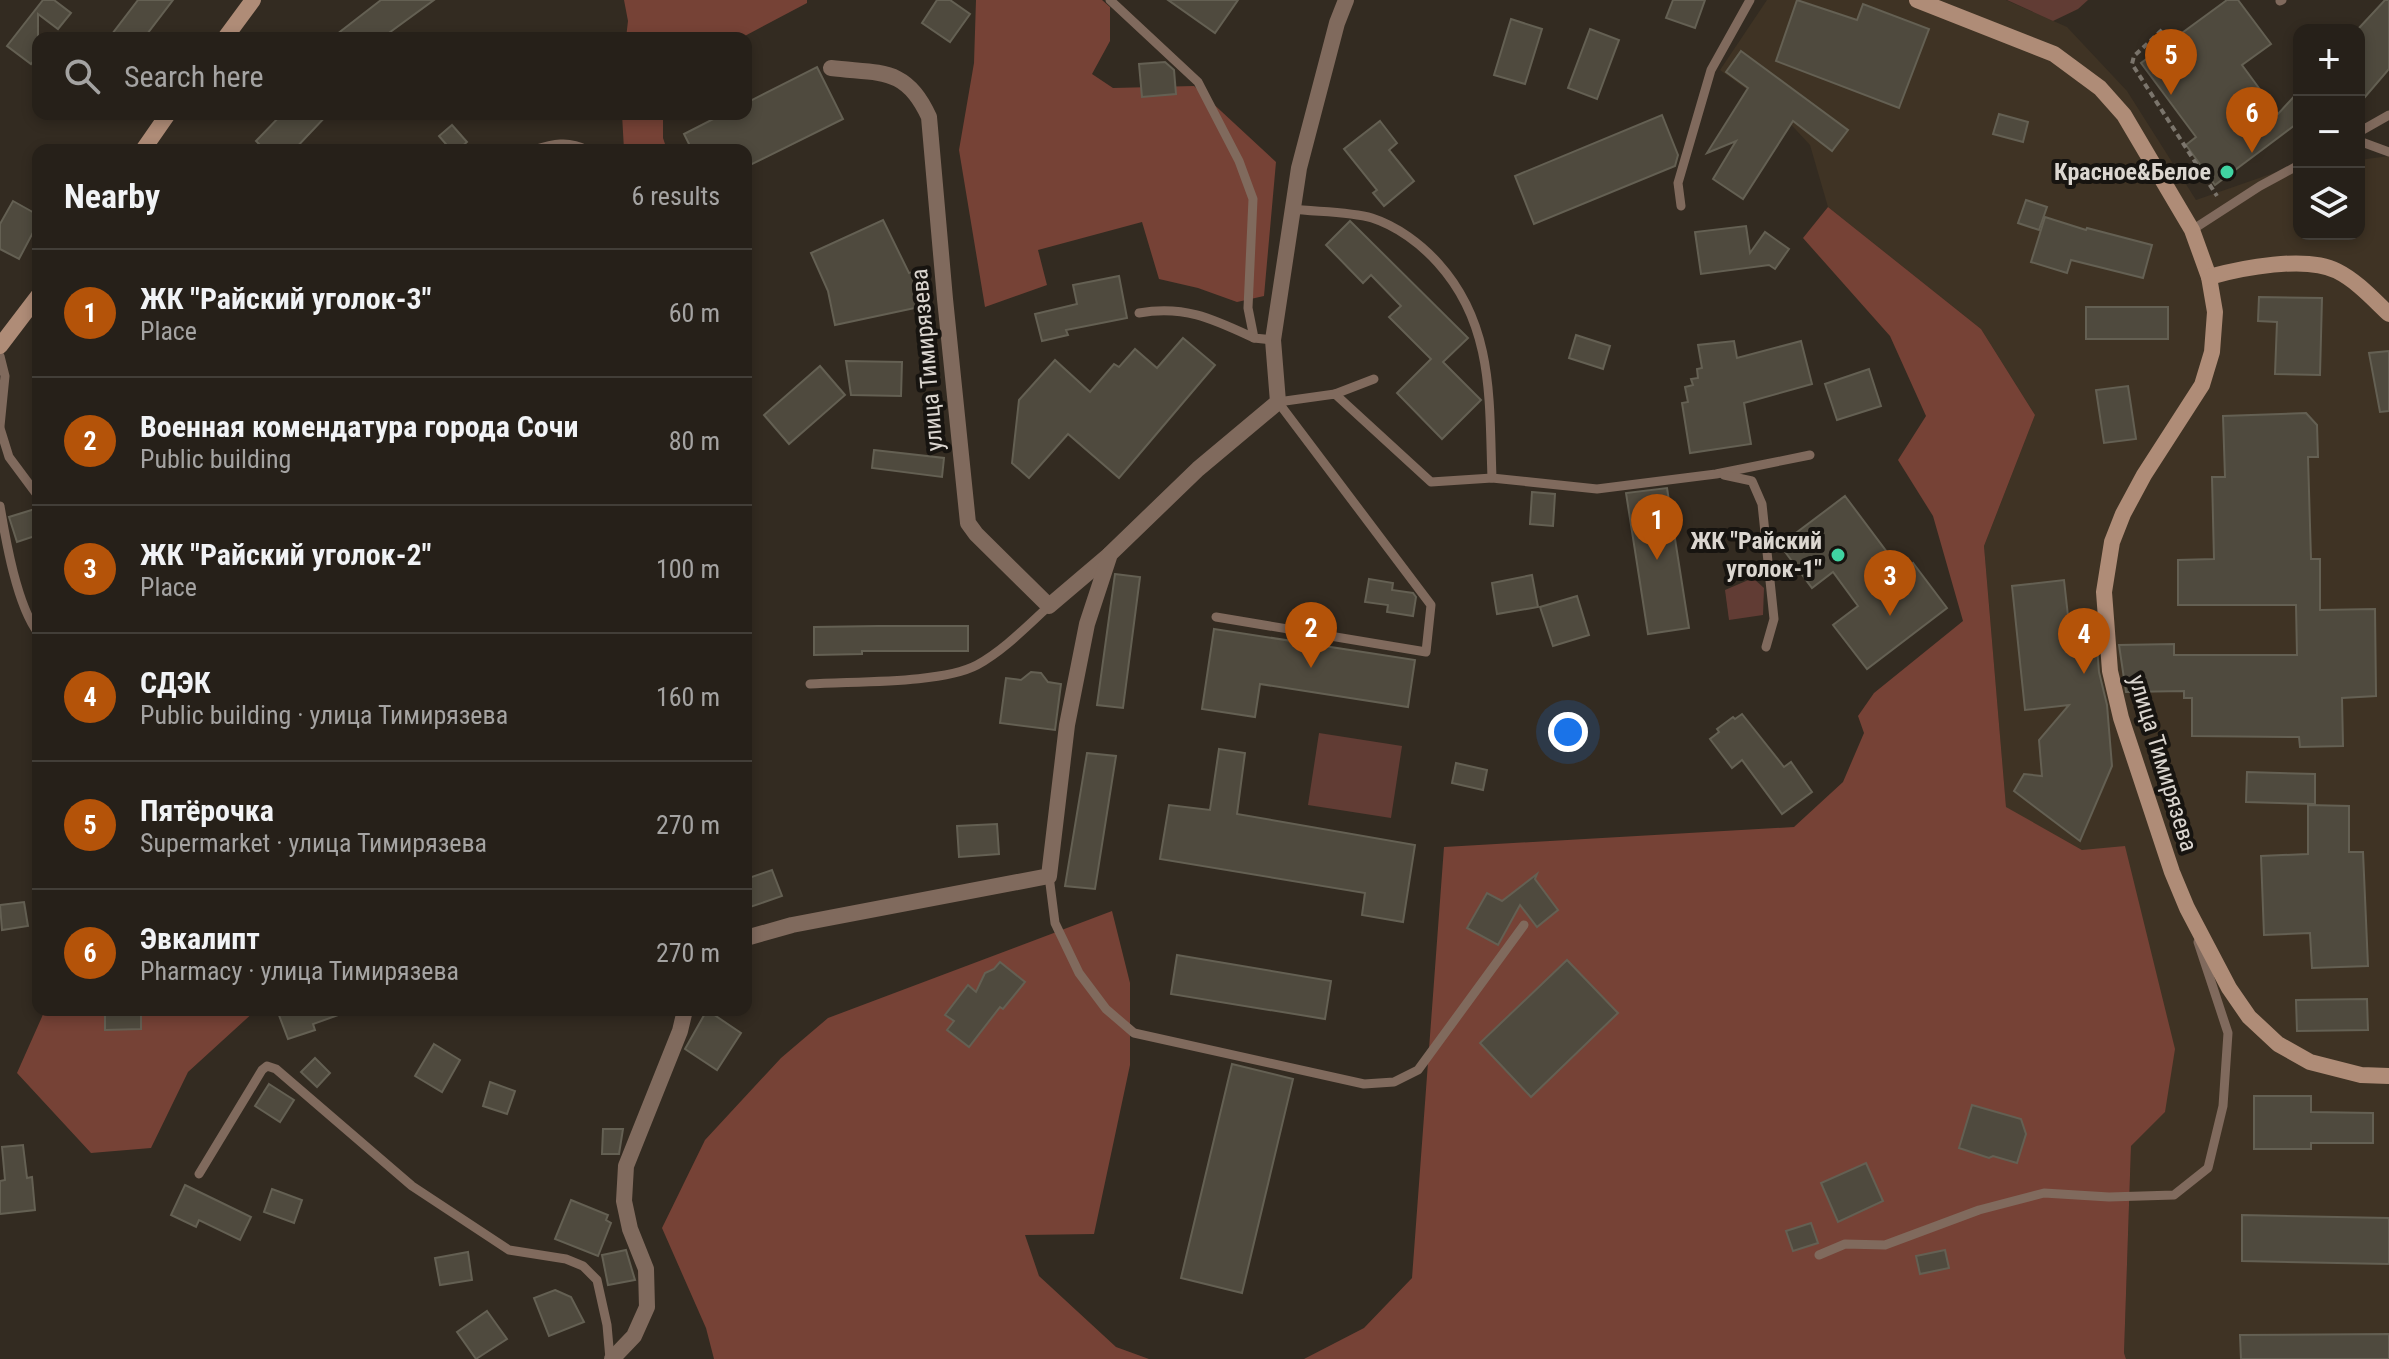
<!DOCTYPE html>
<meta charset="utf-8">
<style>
:root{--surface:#262019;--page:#322d26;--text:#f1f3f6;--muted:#a4a3a2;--line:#423e38;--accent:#b45309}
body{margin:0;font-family:"Roboto Condensed",sans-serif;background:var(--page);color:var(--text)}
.controls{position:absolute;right:24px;top:24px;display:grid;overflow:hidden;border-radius:16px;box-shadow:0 4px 12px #0003}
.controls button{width:72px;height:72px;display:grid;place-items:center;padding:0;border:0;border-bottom:2px solid var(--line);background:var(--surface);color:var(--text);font:40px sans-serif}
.you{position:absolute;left:1568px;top:732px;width:28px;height:28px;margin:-20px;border:6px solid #fff;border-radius:50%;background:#1a73e8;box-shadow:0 0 0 12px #1a73e833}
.badge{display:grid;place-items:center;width:52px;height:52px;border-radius:50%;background:var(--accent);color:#fff;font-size:26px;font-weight:700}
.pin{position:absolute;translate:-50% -66px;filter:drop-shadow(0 2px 4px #0008)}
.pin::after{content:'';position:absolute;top:42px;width:28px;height:24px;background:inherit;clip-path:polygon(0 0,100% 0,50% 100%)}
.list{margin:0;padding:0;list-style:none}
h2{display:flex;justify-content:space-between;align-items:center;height:104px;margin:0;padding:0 32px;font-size:34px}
h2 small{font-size:26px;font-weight:400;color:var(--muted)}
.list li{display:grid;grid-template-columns:52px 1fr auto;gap:24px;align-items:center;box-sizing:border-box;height:128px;padding:0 32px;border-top:2px solid var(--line)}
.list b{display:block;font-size:30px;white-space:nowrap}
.list p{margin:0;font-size:26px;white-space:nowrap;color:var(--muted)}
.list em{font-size:26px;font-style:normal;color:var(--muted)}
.icon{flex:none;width:44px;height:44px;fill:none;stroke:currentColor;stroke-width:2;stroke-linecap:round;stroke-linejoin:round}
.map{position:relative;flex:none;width:2389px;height:1359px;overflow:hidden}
.search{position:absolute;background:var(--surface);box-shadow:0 4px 12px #0003;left:32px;top:32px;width:720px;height:88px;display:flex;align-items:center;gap:20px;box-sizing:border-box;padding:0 28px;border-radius:16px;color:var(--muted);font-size:30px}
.panel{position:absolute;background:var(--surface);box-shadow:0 4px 12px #0003;left:32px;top:144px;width:720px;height:872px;border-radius:16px}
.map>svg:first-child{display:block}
</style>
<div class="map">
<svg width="2389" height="1359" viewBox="0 0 2389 1359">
<rect width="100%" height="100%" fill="#332b21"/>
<path fill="#3f3324" d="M1767,0H2006L2067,27L2127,91L2196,200L2285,169L2299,167V234H2359V160L2389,156V1359H2126L2124,1353L2131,1146L2165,1112L2082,850L2006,808L1984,546L2035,415L1981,329L1828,207L1810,145L1783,116L1720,70Z"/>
<g fill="#613c34">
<path d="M2007,0H2088L2078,9L2053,21Z"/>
<path d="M1753,578L1764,588L1763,615L1729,620L1725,590Z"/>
<path d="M1319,733L1402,746L1391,818L1308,805Z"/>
</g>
<g fill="#764236">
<path d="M624,0H807V3L741,38H626L628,21Z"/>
<path d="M976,0H1102L1110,7V41L1092,74L1113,88L1194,86L1276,162L1264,296L1237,302L1198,288L1159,279L1142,222L1038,250L1047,285L985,307L959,150L974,63Z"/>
<path d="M622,114H663V138L667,150H624Z"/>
<path d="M1828,207L1981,329L2035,415L1984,546L2006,807L2082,850L2125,846L2175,1049L2165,1112L2131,1146L2124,1353L2126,1359H1304L1364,1328L1412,1278L1444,847L1794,827L1843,782L1864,733L1858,716L1874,693L1963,621L1933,516L1898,460L1926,416L1890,336L1803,238Z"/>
<path d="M1112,911L1130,983V1065L1094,1234L1025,1235L1039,1276L1116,1347L1149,1359H714L706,1328L662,1228L705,1140L781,1058L828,1018Z"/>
<path d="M45,1010H256L188,1072L151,1148L91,1153L17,1073Z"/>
</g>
<g fill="#4f4a3e" stroke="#646053" stroke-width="2">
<path d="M43,0H54L71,13L58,29L38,14V55L31,64L7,46Z"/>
<path d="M138,0H173L144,38H109Z"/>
<path d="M381,0H434L382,38H332Z"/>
<path d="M937,0H950L970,14L950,42L922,23Z"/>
<path d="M1168,0H1238L1215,33Z"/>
<path d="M1673,0H1705L1695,28L1666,18Z"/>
<path d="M1797,0L1857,20L1863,4L1929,29L1899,108L1776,61Z"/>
<path d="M2227,0H2238L2271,44L2242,65L2278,114L2299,91V122L2215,185L2186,145L2196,137L2141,63Z"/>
<path d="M2385,0H2389V69L2359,104V28Z"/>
<path d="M1511,19L1542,29L1525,84L1494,75Z"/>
<path d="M1590,29L1619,40L1597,99L1568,88Z"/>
<path d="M1741,51L1848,130L1832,151L1793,121L1743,199L1713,179L1736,141L1707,153L1748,88L1726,72Z"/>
<path d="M1165,62L1174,70L1176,94L1142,97L1139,64Z"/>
<path d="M817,67L843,119L746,167V150H692L684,134L723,114H746V103Z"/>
<path d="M282,114H328L294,150H265L256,141Z"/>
<path d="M1999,114L2028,122L2023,142L1993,134Z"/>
<path d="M1662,115L1678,155L1675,166L1534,224L1515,176Z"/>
<path d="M1380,121L1397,143L1389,150L1414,181L1384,206L1373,193L1377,190L1344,149Z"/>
<path d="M452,125L467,142L458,150H451L439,136Z"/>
<path d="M2026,200L2047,207L2039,230L2018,223Z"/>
<path d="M13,201L38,215V223L19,259L0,249V224Z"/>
<path d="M2045,217L2086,230L2087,228L2152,245L2143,278L2071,260L2067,273L2031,262Z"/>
<path d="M883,220L909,273L921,271L929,305L835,325L828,291L811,253Z"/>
<path d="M1350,221L1468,338L1443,362L1481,400L1442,439L1397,393L1431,359L1389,317L1401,306L1371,275L1363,283L1326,245Z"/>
<path d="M1746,226L1750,253L1765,232L1789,249L1775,269L1769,265L1701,274L1695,232Z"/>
<path d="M1119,276L1127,318L1066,330L1068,335L1042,341L1035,314L1077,304L1073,285Z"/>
<path d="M2259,297L2322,298L2320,375L2275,374L2277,322L2258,321Z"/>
<rect x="2086" y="307" width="82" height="32"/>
<path d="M1576,335L1610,346L1603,369L1569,358Z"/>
<path d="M1183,338L1215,365L1119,478L1068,434L1029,478L1012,463L1019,400L1055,360L1090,392L1114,364L1119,367L1135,349L1157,368Z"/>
<path d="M1734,341L1737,358L1801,341L1812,384L1744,403L1751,444L1690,453L1682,403L1688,402L1685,387L1693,385L1691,379L1698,378L1697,369L1702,368L1698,345Z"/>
<path d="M2389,351V411L2380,412L2369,353Z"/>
<path d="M846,361L902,362L901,396L851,395Z"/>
<path d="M820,366L845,395L789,444L764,415Z"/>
<path d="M1869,369L1881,406L1837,420L1825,384Z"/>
<path d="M2128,386L2136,439L2104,443L2096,390Z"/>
<path d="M2306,413L2317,425L2318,457H2308L2311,559H2320V610L2375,609L2376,696L2342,698L2343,746L2300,747L2299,737L2192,736V698H2184V691L2126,692L2119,645L2174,644V655H2297L2296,605H2178V560L2214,559L2212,477H2225L2223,416Z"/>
<path d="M874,450L944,458L942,477L872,468Z"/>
<path d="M1667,488L1689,628L1648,634L1626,493Z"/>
<path d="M1532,492L1555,494L1553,526L1530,524Z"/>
<path d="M1845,496L1902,572L1913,563L1947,608L1867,669L1833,625L1858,606L1833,572L1812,588L1780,545Z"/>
<path d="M38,508V535L17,542L9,517Z"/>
<path d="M1115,574L1140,577L1123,708L1097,705Z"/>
<path d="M1532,575L1538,607L1497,614L1492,583Z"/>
<path d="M1369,579L1393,583L1392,590L1413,593L1416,597L1413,616L1387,612L1388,605L1365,602Z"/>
<path d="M2064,580L2069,625L2095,622L2099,672L2107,705L2112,766L2080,841L2014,791L2024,774L2042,776L2039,740L2069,705L2025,710L2012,586Z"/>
<path d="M1577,596L1589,635L1553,646L1540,607Z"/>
<path d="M878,626H968V651H862V654L814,655V627Z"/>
<path d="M1214,629L1415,660L1408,707L1260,684L1255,717L1202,709Z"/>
<path d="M1031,672L1041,673L1048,682L1061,684L1055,730L1000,723L1006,678L1021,680Z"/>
<path d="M1742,714L1784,767L1791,762L1812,792L1782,814L1742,760L1732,768L1710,739L1719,732L1717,729L1733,717L1735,719Z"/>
<path d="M1219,749L1245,753L1237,814L1415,845L1403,922L1362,915L1365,893L1160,859L1169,805L1210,810Z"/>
<path d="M1087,753L1116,756L1095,889L1065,886Z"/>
<path d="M1456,763L1487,770L1483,790L1452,783Z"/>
<path d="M2247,772L2315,774V804L2246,802Z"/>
<path d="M2308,805L2349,806V852H2363L2368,966L2312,968L2310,933L2264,935L2261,856L2308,854Z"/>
<path d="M997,824L999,854L959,857L957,826Z"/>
<path d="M772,870L782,896L750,907L746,896V879Z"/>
<path d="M1537,874L1535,879L1558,910L1537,927L1520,905L1498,945L1467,928L1487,893L1502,901Z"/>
<path d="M24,902L28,926L2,930L0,905Z"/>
<path d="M1177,955L1331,981L1325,1019L1171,994Z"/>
<path d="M1567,960L1618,1013L1531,1097L1480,1043Z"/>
<path d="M1000,962L1025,982L1003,1009L1000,1007L969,1047L947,1030L954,1021L945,1015L968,985L976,992L985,973L994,969Z"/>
<path d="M2367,999L2368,1030L2297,1031L2296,1000Z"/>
<path d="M105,1010H141V1029L105,1030Z"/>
<path d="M277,1010H343L344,1013L313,1024L315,1030L288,1039Z"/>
<path d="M707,1010L741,1033L717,1070L685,1049Z"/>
<path d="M434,1044L460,1060L442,1092L415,1076Z"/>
<path d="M315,1058L330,1073L317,1087L301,1072Z"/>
<path d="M1232,1064L1293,1079L1242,1293L1181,1278Z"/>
<path d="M490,1082L515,1091L507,1114L483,1106Z"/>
<path d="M269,1084L294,1100L280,1122L255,1106Z"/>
<path d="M2254,1096H2311V1112L2373,1113V1143H2311V1149H2254Z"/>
<path d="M1972,1105L2021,1119L2026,1134L2017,1163L1993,1156L1989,1158L1959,1148Z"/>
<path d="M603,1129H623L619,1154H602Z"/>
<path d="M23,1145L27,1178L32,1177L35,1210L0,1214V1181L5,1180L2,1147Z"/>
<path d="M1866,1163L1883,1201L1838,1222L1821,1183Z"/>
<path d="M185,1185L251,1217L240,1240L199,1220L196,1227L171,1215Z"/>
<path d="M272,1189L302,1200L294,1223L264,1212Z"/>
<path d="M571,1200L608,1215L606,1220L611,1223L598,1256L555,1239Z"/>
<path d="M2242,1215L2389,1218V1264L2242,1261Z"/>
<path d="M1811,1223L1818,1243L1793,1251L1786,1231Z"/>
<path d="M626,1250L635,1280L608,1285L602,1255Z"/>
<path d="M1945,1250L1949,1268L1920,1274L1916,1256Z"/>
<path d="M468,1252L472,1280L440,1285L435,1258Z"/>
<path d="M555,1290L571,1297L584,1322L549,1336L534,1298Z"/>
<path d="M487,1311L507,1339L476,1359L457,1332Z"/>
<path d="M2389,1334V1359H2241L2240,1335Z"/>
</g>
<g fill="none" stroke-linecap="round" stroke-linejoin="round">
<path stroke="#7b756c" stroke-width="4" stroke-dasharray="6 4" stroke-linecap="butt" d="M2162,30L2134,56L2132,64L2217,196"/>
<g stroke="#806a5d" stroke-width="9">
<path d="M1110,0L1198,82L1239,161L1253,199L1248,308L1254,338L1273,340"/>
<path d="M2280,1L2282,0"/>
<path d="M2359,132L2389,115"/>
<path d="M2359,141L2389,152"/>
<path d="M533,150C553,144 568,140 587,150"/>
<path d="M1681,206L1678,183L1711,70L1750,0"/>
<path d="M1292,209C1316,212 1349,211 1372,218C1397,226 1421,244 1438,263C1494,325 1489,399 1492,478L1597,489L1716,474L1810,455"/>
<path d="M2192,230L2260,186L2299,165"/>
<path d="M1139,313C1185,305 1213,319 1254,338"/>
<path d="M0,356L5,376L0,426"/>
<path d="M1335,394L1374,379"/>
<path d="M0,428L9,457L38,496"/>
<path d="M1724,475L1752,481L1762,504L1774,619L1766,647"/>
<path d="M0,506C6,542 17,605 38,633"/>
<path d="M1216,617L1426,652L1431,605L1278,402L1335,394L1431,482L1492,478"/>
<path d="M810,684C853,681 941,684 977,665C1004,650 1026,627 1049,606"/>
<path d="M1049,876L1055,923L1079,973L1106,1009L1134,1033L1364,1084L1394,1082L1418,1070L1524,925"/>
<path d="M199,1174L262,1070L267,1066L276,1069L412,1186L509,1250L566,1259L583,1266L597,1280L607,1325L610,1359"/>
<path d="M1819,1255L1845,1244L1885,1245L1979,1210L2044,1193L2109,1197L2174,1195L2208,1168L2223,1106L2228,1033L2198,942"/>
</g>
<g stroke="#806a5d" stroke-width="16">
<path d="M831,68C880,74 906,66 929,117L945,299L968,523L976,534L1049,606L1109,555"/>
<path d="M746,938L792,925L1049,876L1067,725L1087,624L1110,554L1198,469L1278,402L1273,340L1299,168L1337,23L1346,0"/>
<path d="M612,1359L634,1336L647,1307L646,1269L630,1229L624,1201L626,1166L680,1031L685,1010"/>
</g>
<g stroke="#af8c77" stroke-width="16">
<path d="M1917,0L2054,54L2100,88L2124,115L2192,230L2209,277L2215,312L2212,352L2202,385L2144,475L2123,514L2112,542L2104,592L2110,671L2121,718L2172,872L2187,908L2229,988L2249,1017L2278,1044L2310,1062L2361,1075L2389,1076"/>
<path d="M225,38L253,0"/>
<path d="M143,150L168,114"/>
<path d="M2209,277C2241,268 2306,255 2337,271C2357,281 2373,299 2389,314"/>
<path d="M0,346L38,296"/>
</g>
</g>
<g fill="#40d4a2" stroke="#171410" stroke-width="3">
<circle cx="2227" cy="172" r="8"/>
<circle cx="1838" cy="555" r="8"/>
</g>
<g text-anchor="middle" stroke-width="8" stroke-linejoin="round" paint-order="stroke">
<g font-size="24" font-weight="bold" fill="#dbd6d0" stroke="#171410" text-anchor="end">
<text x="2211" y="180">Красное&amp;Белое</text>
<text x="1822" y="549">ЖК "Райский<tspan x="1822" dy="28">уголок-1"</tspan></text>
</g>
<g font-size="24" fill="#dbd6d0" stroke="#171410">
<text transform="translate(927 360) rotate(-95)" y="8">улица Тимирязева</text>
<text transform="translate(2163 763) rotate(73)" y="8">улица Тимирязева</text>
</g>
</g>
</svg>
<div class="controls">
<button>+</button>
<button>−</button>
<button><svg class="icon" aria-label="layers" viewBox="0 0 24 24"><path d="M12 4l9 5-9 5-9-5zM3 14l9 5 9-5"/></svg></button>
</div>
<div class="you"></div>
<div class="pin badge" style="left:1657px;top:560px">1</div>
<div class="pin badge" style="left:1311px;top:668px">2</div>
<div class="pin badge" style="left:1890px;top:616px">3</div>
<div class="pin badge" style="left:2084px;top:674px">4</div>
<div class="pin badge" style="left:2171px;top:95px">5</div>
<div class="pin badge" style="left:2252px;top:153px">6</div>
<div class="search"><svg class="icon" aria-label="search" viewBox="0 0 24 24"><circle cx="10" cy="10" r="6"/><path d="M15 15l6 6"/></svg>Search here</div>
<section class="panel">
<h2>Nearby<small>6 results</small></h2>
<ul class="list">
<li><span class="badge">1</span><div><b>ЖК &quot;Райский уголок-3&quot;</b><p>Place</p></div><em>60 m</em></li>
<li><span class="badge">2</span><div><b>Военная комендатура города Сочи</b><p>Public building</p></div><em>80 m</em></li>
<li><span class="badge">3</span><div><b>ЖК &quot;Райский уголок-2&quot;</b><p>Place</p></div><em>100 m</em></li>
<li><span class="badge">4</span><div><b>СДЭК</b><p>Public building · улица Тимирязева</p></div><em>160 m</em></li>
<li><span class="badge">5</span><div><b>Пятёрочка</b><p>Supermarket · улица Тимирязева</p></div><em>270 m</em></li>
<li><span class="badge">6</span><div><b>Эвкалипт</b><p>Pharmacy · улица Тимирязева</p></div><em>270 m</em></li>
</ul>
</section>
</div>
